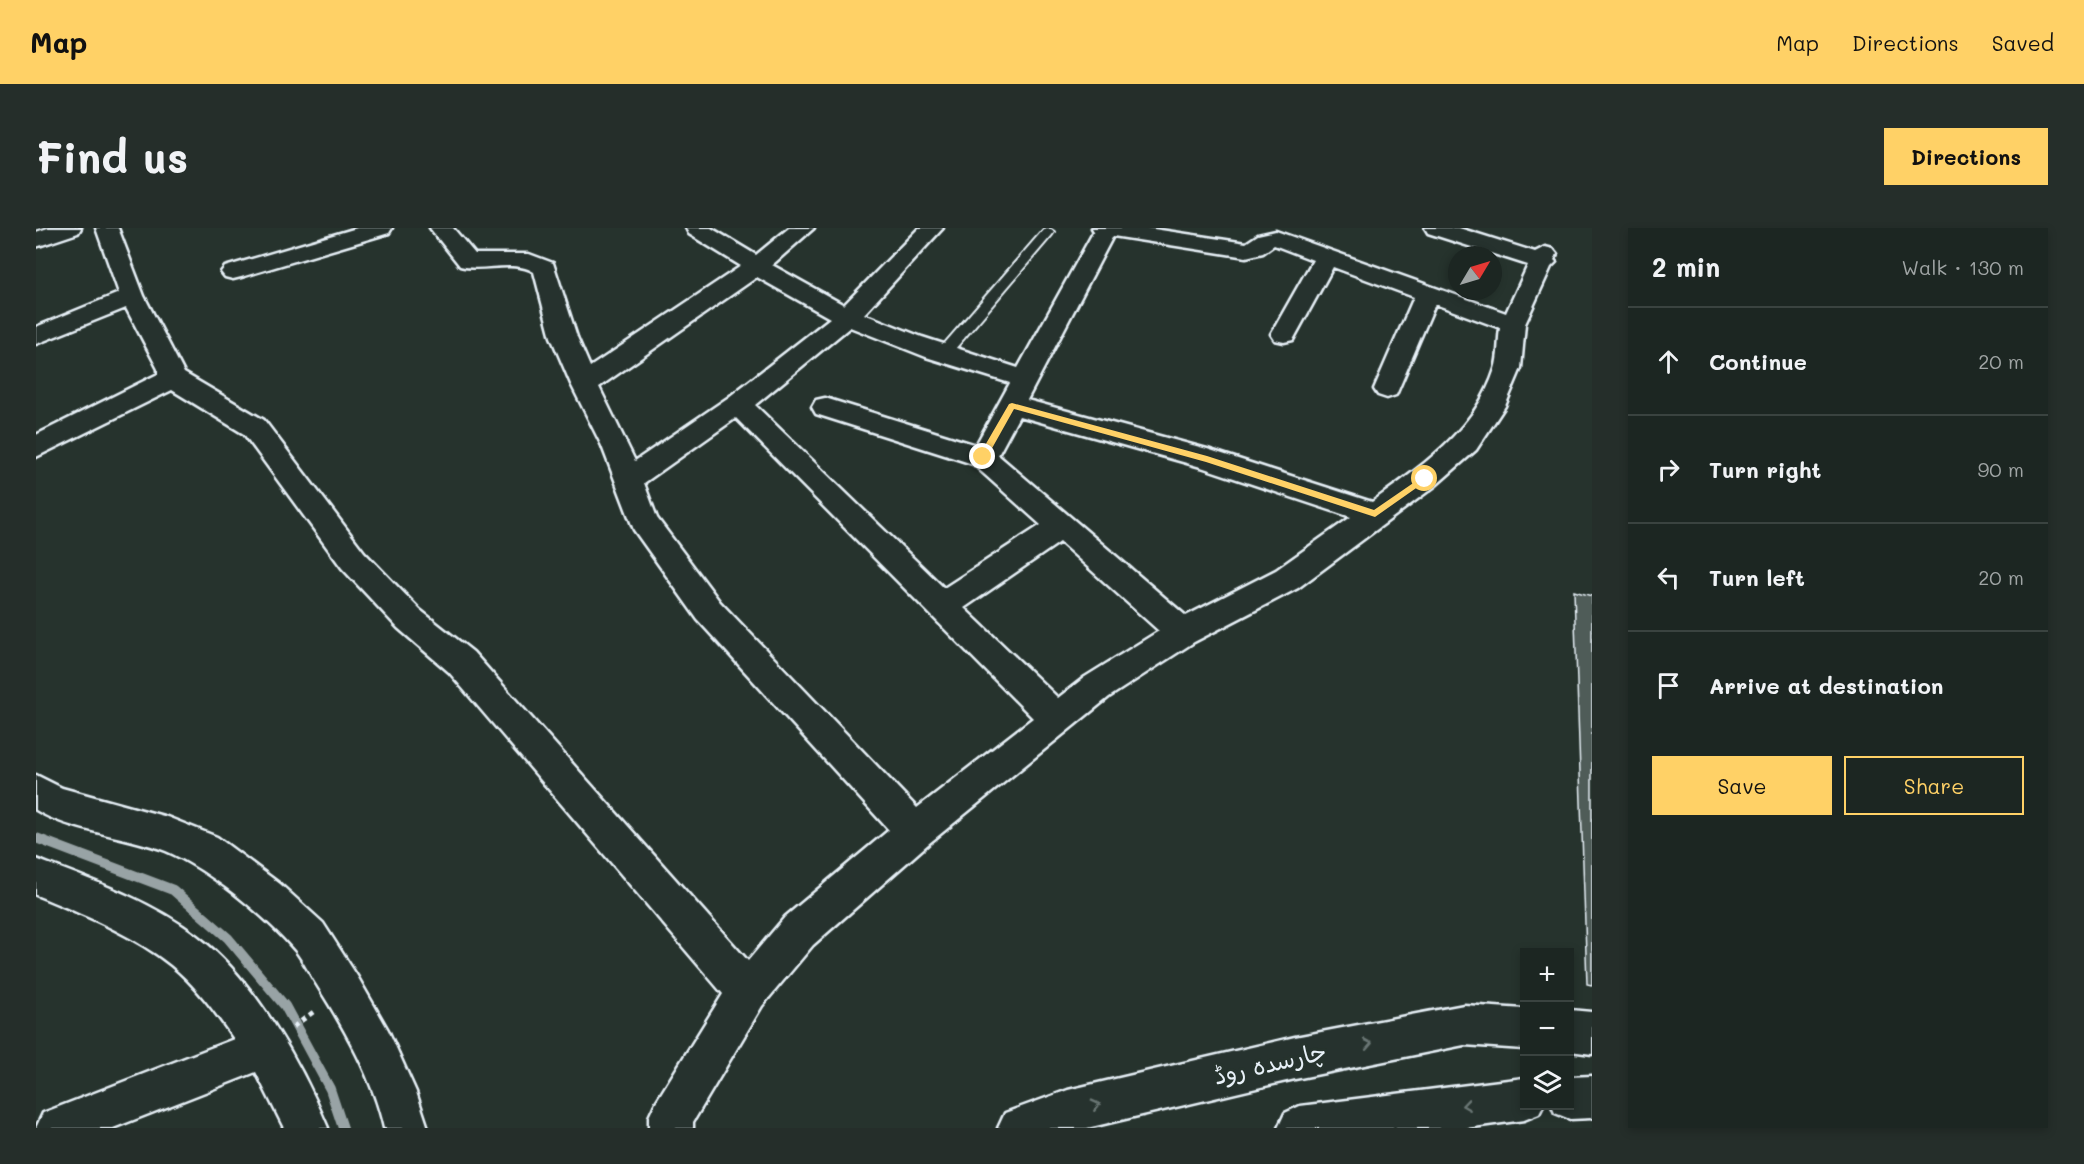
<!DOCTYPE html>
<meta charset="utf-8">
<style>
:root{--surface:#1c2622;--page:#252e2a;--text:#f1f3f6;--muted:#a0a5a5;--line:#3a4340;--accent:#ffd166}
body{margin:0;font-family:Mali,"Playpen Sans Arabic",sans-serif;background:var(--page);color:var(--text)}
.controls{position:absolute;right:18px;bottom:18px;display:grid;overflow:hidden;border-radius:0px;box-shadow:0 3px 9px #0003}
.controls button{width:54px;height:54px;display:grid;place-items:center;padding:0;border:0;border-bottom:2px solid var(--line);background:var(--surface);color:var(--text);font:30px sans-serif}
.compass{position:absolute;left:1412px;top:18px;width:54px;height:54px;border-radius:50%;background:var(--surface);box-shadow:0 3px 9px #0003;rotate:52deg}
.stop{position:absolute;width:18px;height:18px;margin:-14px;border:4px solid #ffd166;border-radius:50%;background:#fff}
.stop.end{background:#ffd166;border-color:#fff;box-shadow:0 2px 6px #0008}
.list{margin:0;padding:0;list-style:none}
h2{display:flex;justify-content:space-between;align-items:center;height:78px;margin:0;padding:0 24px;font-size:26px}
h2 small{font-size:20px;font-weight:400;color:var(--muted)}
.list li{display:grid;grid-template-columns:39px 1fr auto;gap:18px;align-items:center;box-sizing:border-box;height:108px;padding:0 24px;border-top:2px solid var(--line)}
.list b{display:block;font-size:22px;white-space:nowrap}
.list em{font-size:20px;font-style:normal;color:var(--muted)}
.actions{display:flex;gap:12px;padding:18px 24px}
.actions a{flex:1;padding:14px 0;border:2px solid var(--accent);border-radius:0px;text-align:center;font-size:21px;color:var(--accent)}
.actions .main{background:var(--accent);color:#111}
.icon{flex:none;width:33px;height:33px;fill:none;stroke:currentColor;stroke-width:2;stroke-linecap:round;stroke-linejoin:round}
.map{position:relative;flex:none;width:1556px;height:900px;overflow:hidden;border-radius:0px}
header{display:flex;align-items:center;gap:36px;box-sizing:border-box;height:84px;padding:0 30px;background:var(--accent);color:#111}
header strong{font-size:28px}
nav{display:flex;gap:33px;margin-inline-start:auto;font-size:21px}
.intro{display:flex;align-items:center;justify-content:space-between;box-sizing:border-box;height:144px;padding:0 36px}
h1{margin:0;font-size:42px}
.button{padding:15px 27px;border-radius:0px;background:var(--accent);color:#111;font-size:21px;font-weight:700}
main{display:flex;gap:36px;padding:0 36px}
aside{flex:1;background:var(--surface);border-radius:0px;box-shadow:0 3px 9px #0003}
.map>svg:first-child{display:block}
</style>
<header>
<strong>Map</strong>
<nav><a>Map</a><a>Directions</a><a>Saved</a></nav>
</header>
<div class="intro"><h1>Find us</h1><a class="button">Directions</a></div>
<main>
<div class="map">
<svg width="1556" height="900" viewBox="0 0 1556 900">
<rect width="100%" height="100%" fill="#26332d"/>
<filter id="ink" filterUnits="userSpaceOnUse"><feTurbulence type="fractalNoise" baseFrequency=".0167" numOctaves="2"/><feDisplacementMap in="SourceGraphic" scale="12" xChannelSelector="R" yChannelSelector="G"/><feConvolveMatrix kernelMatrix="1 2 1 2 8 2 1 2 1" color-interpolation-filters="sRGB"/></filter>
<g filter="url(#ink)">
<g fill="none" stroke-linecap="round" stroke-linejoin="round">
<path stroke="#98a3a5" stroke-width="10" d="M0,610L137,662L192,710L249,778L294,861L307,900"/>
</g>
<path fill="#505c59" stroke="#e8f1f8" stroke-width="1.5" d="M1538,363L1556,368V757L1551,756Z"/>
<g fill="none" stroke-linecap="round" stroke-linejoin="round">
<defs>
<path id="service" d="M1012,0L1018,4L1016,7L913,128H903L901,125L903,122L1008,1Z"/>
<g id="minor">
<path d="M12,0H45L42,5L0,19V4Z"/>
<path d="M60,0H82L108,68L148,145L228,192L328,324L384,382L437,424L712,733L749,689L853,602L662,392L598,302L566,218L535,156L515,109L498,44C478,31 447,44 424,38L394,0H417L439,26H493L517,35L541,109L554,139L705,38L653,6L650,0H675L720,27L753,0H778L736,37L808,77L883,0H907L828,86L886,109L982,140L1058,3L1056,0H1111L1210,15L1222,7L1240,3L1470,85L1492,37L1392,5L1389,0H1423L1499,24L1509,19L1517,21L1521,26L1518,32L1520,34L1515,39L1489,96L1485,140L1469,178L1440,222L1399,258L1262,360L1158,414L1073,469L892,616L777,717L726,778L657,894V900H613V889L620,874L687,766L413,444L362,400L306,340L208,206L136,162L0,229V207L122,146V141L90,80L0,116V99L83,65ZM1077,8L1210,29L1227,25L1238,17L1277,32L1235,106L1239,112L1248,114L1257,112L1297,39L1378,69L1338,161L1342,167L1351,170L1360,167L1399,76L1464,100C1462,113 1463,129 1459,141C1439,203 1386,238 1336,274L1171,221L991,172ZM721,49L794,90L693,169L599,233L563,159ZM814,99L890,129L974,155L940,217L789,170L780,172L776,179L780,186L937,236L1005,297L908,360L719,177ZM983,188L1165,239L1315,289L1240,342L1150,388L962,227ZM700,190L997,490L881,580L684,374L621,290L608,255ZM1024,314L1123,403L1049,449L1022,470L928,380Z"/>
<path d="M321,0H356L353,5L205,49L197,51L189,49L185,44L189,39Z"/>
<path d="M0,631C55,652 114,672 161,708C218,751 265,835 292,900H248L220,844L77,900H0L7,885L198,811C180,785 160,757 135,737C96,706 46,686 0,667Z"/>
</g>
<path id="tertiary" d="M0,547L26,560L131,589L181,609L244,656L287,695L321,748L352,802L380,864L392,900H348C337,850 308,800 281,757C274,746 267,732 259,722C229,687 172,641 130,623C92,608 33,603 0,582Z"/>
<g id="primary">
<path d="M1428,777L1488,781V821L1428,817L1259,851L1051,900H962L969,885L1032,862L1259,809Z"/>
<path d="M1534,782L1556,784V826L1534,823Z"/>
<path d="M1556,848V890L1534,891L1519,885L1516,878H1534V849Z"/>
<path d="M1488,850V878H1507L1503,886L1488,892L1430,900H1242L1249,885L1264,878Z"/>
</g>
</defs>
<use href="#service" stroke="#e8f1f8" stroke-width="4"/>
<use href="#minor" stroke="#e8f1f8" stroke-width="5"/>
<use href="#tertiary" stroke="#e8f1f8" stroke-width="5"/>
<use href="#primary" stroke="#e8f1f8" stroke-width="5"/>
<path stroke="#e8f1f8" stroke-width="4.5" stroke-dasharray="5 5" stroke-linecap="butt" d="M257,799L280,782"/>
<use href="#service" fill="#26332d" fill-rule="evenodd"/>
<use href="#minor" fill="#26332d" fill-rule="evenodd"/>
<use href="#tertiary" fill="#26332d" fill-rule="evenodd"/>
<use href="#primary" fill="#26332d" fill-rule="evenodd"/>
</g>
<defs><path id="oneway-chevron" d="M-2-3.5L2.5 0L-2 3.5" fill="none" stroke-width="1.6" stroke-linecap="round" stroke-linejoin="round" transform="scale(1.5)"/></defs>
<g stroke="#6a7674">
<use href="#oneway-chevron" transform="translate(1332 816) rotate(-11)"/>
<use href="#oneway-chevron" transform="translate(1060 877) rotate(-13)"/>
<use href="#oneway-chevron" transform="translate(1430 877) rotate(172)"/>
</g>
</g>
<path fill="#ffd166" d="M976,175L1171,228L1338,282L1386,249L1393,251L1339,289L1170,234L978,181L950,231H944V226L973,176Z"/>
<g text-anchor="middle" stroke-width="6" stroke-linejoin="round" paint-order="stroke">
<g font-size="24" fill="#e8f1f8" stroke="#26332d">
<text transform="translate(1234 836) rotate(-13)" y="8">چارسدہ روڈ</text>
</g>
</g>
</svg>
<div class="controls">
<button>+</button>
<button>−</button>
<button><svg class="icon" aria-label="layers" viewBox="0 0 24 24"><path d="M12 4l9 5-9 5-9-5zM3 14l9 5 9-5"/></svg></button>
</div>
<svg class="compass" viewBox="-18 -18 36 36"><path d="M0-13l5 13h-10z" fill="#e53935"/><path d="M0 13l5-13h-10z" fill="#a0a5a5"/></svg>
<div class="stop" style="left:1389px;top:251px"></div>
<div class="stop end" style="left:947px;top:229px"></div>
</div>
<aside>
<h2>2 min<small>Walk · 130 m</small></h2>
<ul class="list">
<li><svg class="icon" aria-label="ahead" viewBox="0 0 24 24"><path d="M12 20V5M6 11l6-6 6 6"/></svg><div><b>Continue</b></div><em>20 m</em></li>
<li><svg class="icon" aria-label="right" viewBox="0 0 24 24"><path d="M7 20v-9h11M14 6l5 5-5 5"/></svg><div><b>Turn right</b></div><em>90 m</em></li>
<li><svg class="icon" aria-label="left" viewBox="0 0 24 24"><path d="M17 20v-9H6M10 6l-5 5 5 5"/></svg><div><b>Turn left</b></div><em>20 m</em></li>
<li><svg class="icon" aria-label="arrive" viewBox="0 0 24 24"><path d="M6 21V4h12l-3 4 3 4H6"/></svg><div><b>Arrive at destination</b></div></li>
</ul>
<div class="actions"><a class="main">Save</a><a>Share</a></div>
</aside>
</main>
